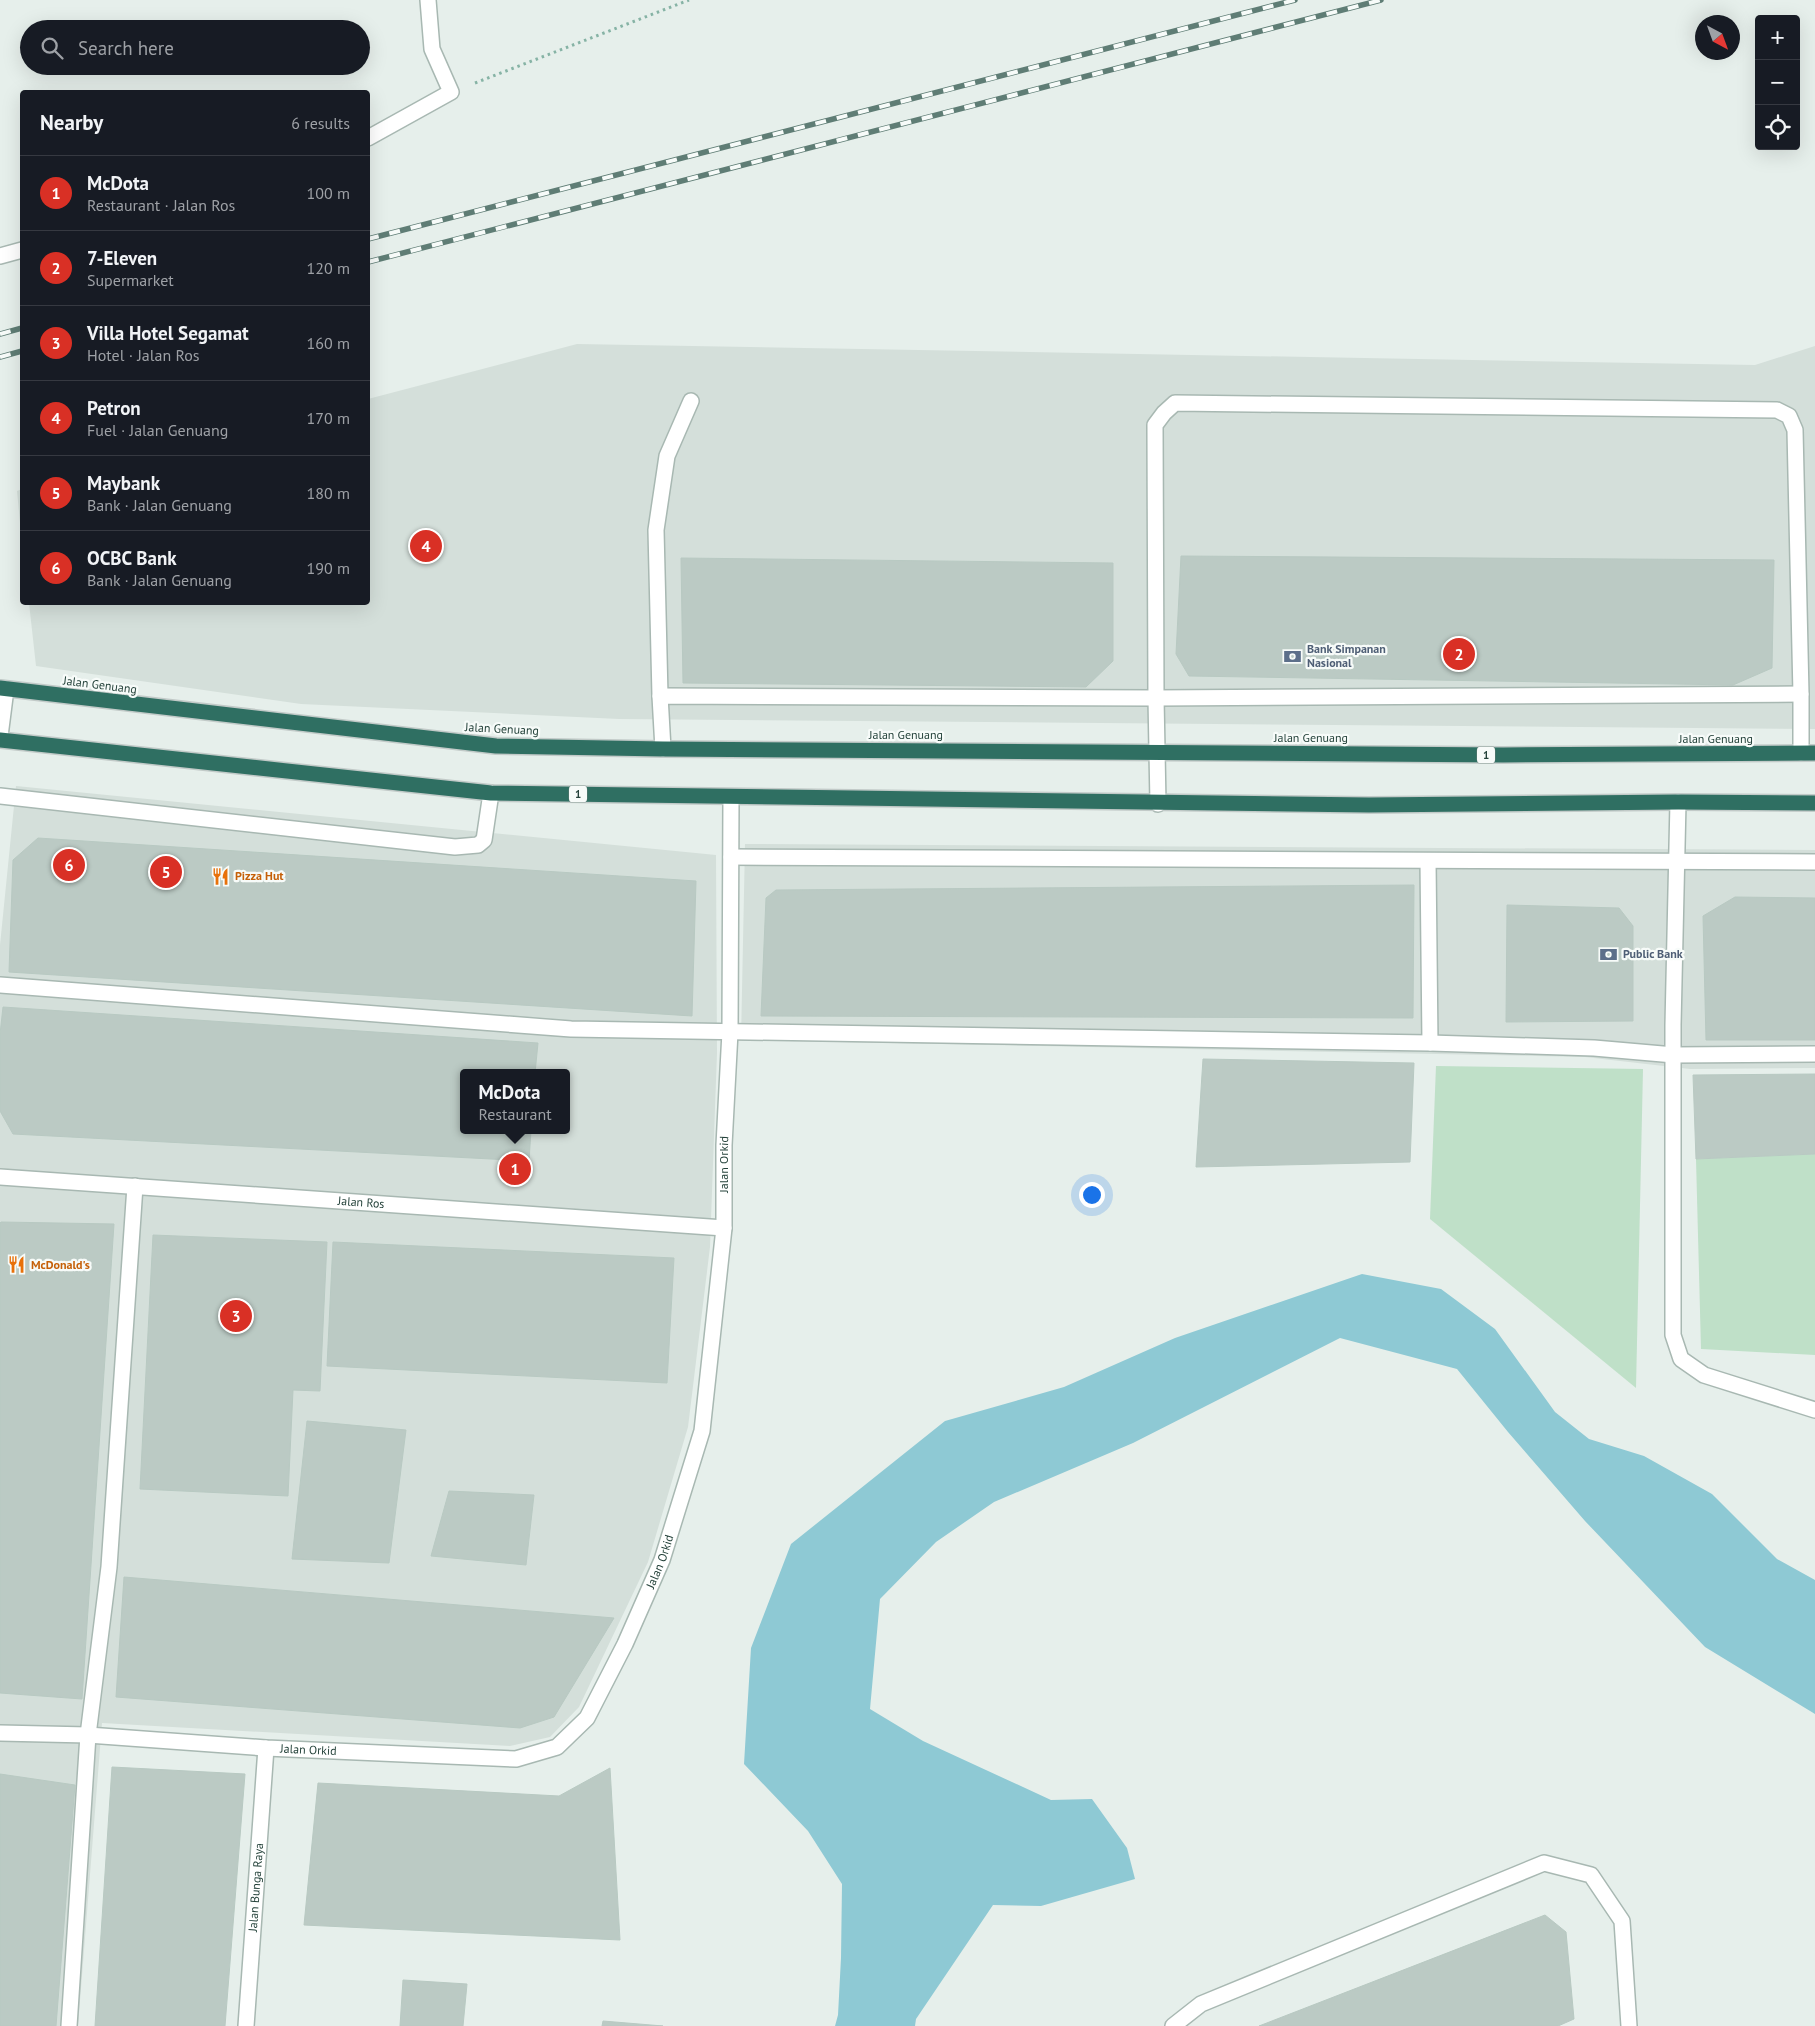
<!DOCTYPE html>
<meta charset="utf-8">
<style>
:root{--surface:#171b24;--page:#242831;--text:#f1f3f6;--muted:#9ea1a6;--line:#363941;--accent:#d93025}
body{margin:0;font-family:"PT Sans",sans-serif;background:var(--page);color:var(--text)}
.controls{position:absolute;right:15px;top:15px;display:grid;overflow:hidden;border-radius:5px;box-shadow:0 5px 20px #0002}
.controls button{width:45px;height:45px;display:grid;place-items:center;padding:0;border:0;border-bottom:1px solid var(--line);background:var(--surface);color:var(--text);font:25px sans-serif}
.compass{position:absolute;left:1695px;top:15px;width:45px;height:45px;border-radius:50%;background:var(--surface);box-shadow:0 5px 20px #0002;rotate:139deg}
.you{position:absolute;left:1091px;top:1194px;width:18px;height:18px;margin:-12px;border:4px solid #fff;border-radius:50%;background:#1a73e8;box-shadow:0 0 0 8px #1a73e833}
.badge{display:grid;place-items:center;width:32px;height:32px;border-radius:50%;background:var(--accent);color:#fff;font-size:16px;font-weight:700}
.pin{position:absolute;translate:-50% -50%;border:2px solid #fff;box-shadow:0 1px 5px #0006}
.popup{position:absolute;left:460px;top:1069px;width:110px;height:65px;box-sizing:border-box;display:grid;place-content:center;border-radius:5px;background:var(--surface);filter:drop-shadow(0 1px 4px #0005);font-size:16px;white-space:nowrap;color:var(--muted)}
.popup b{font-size:19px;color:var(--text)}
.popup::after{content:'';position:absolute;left:50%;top:100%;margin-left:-10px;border:10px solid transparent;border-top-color:var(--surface)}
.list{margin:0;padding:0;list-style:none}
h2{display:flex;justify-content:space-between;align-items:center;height:65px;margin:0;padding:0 20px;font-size:21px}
h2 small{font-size:16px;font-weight:400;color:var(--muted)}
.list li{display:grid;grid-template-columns:32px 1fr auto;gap:15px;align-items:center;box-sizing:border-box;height:75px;padding:0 20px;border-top:1px solid var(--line)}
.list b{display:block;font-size:19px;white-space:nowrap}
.list p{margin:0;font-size:16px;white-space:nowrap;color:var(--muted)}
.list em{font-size:16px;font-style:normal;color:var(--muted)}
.icon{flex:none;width:28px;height:28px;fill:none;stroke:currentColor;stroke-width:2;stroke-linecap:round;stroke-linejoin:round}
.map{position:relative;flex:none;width:1815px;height:2026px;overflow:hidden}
.search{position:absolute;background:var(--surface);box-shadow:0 5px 20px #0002;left:20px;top:20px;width:350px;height:55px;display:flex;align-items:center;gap:12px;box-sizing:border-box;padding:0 18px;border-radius:28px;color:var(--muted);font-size:19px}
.panel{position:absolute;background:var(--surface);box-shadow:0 5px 20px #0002;left:20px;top:90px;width:350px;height:515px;border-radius:5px}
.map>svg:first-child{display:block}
</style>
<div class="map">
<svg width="1815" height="2026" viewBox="0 0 1815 2026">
<rect width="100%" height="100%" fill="#e6efeb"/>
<g fill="#d4dfda" fill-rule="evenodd">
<path d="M577,344L1755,365L1815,346V729L619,719L301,704L36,666L29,603L368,602V399Z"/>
<path d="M22,489V544L17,491Z"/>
<path d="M16,786L716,855L717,1053L710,1247L688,1427L648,1562L579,1707L550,1737L510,1746L102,1723L78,2026H0V945ZM464,1073H566V1130H464Z"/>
<path d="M745,844L1815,850V1068L1690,1069L1585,1057L741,1040Z"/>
</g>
<g fill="#bfe0c8">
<path d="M1436,1066L1643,1069L1636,1388L1430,1219Z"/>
<path d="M1815,1154V1355L1701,1349L1696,1159Z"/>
</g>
<path fill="#8ec9d4" d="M1362,1274L1441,1289L1495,1329L1555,1412L1589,1439L1644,1456L1712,1494L1777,1559L1815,1580V1714L1705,1647L1585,1521L1508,1432L1457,1369L1340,1338L1133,1443L994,1502L936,1542L880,1599L870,1709L923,1741L1051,1800L1092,1799L1127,1848L1135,1879L1041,1906L993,1905L916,2019L915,2026H835L838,2015L841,1958L842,1884L808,1831L744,1764L751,1648L791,1544L945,1421L1064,1387L1175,1338Z"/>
<g fill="#bbcac4" stroke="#b8c9c2">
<path d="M1181,556L1774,560L1772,668L1733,685L1189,676L1176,654Z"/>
<path d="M681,558L1113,563V661L1086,687L683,683Z"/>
<path d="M38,838L696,881L692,1016L9,972L13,860Z"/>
<path d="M1414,885L1413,1018L761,1016L766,898L776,890Z"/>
<path d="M1735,897L1815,898V1040H1706L1703,916Z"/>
<path d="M1507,905L1619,908L1633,926V1021L1506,1022Z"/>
<path d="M3,1007L538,1043L535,1073H464V1130H531L529,1161L13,1134L0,1111V1034Z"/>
<path d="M1203,1059L1414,1063L1410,1162L1196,1167Z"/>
<path d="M1815,1074V1154L1696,1159L1693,1075Z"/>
<path d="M1,1222L114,1224L82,1699L0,1693V1223Z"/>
<path d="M153,1235L327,1242L320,1391L293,1390L288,1496L140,1489Z"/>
<path d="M333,1242L674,1258L667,1383L327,1366Z"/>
<path d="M307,1421L406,1430L389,1563L292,1559Z"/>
<path d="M449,1491L534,1495L526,1565L431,1556Z"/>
<path d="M124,1577L614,1618L554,1717L520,1728L116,1697Z"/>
<path d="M112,1767L245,1774L225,2026H95Z"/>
<path d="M610,1768L620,1940L304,1925L318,1783L559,1796Z"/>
<path d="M0,1774L75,1785L56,2026H0Z"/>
<path d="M1545,1915L1566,1932L1574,2019L1558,2026H1259Z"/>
<path d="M403,1980L467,1984L463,2026H400Z"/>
<path d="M603,2021L663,2026H602Z"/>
</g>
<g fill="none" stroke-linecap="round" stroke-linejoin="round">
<defs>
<g id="minor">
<path d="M368,138L451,92L432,49L428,0"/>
<path d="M0,256L22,250"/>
<path d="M660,696L656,530L667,456L691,401"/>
<path d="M0,736L6,689"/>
<path d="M663,749L660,696L1156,698L1801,694"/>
<path d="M0,796L455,847L478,845L484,840L491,793"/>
<path d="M1678,802L1673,1025V1335L1681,1359L1704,1375L1815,1410"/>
<path d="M1158,804L1156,698L1155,425L1164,413L1175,403L1777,410L1789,416L1795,430L1801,694V753"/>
<path d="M731,857L1815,862"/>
<path d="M1428,861L1430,1043"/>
<path d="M0,985L571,1029L1430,1043L1594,1048L1674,1055L1815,1054"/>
<path id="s1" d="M0,1177L724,1228"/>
<path id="s2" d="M0,1733L88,1735L266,1748L516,1759L557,1747L587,1718L625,1644L662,1560L702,1431L724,1228V1145L730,1032L731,797"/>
<path d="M69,2026L88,1735L109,1567L135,1186"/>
<path id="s3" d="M246,2026L266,1748"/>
<path d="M1173,2026L1201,2004L1544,1863L1591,1875L1622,1921L1629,2026"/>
</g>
<g id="highway">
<path d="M0,688L496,746L663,749L1503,755L1815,753"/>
<path d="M0,740L491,793L1369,805L1678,802L1815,803"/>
</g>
</defs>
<use href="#minor" stroke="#a8b8b2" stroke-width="18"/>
<use href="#highway" stroke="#c2cac8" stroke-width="18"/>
<path stroke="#86b3a5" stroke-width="3" stroke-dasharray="2.5 4" stroke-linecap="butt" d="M475,83L689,0"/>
<use href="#minor" stroke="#fff" stroke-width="15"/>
<use href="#highway" stroke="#2f6f62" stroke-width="15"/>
<defs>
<g id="rail">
<path d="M368,239L1295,0"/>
<path d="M368,262L1381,0"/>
<path d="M0,334L22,328"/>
<path d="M0,357L22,351"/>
</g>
</defs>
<use href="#rail" stroke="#5f7d75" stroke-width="5.5"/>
<use href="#rail" stroke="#f7fbf9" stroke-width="4" stroke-dasharray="11" stroke-linecap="butt"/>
</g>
<defs>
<symbol id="bank-bare" viewBox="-9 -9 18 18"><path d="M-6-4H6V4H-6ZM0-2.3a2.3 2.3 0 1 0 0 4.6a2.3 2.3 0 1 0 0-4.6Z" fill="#5c6f8a" stroke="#f7fbf9" stroke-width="2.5" paint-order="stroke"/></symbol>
<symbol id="restaurant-bare" viewBox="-9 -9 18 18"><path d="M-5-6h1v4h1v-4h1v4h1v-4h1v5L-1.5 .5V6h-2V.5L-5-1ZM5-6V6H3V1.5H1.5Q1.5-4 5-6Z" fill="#e8710a" stroke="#f7fbf9" stroke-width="2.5" paint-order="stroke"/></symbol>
</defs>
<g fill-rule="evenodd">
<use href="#bank-bare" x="1280" y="644" width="25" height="25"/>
<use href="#restaurant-bare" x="208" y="864" width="25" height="25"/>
<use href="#bank-bare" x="1596" y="942" width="25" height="25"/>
<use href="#restaurant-bare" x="4" y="1252" width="25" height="25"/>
</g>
<g text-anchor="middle" stroke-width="4.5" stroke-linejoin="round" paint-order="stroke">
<g fill="#f7fbf9" stroke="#637a73" stroke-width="1">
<rect x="1477" y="746.5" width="18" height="17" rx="4"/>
<rect x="569" y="785.5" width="18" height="17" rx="4"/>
</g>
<g font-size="11" font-weight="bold" fill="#24423a">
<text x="1486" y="759">1</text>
<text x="578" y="798">1</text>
</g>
<g font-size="12" font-weight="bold" fill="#4e5e75" stroke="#f7fbf9" text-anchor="start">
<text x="1307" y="653">Bank Simpanan<tspan x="1307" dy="14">Nasional</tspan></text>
<text x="1623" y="958">Public Bank</text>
</g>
<g font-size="12" fill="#24423a" stroke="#f7fbf9">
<text transform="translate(100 685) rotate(7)" y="4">Jalan Genuang</text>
<text transform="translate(502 729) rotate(3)" y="4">Jalan Genuang</text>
<text x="906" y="739">Jalan Genuang</text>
<text x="1311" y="742">Jalan Genuang</text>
<text x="1716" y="743">Jalan Genuang</text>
<text dy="4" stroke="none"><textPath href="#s2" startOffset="1179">Jalan Orkid</textPath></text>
<text dy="4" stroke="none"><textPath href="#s1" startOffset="362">Jalan Ros</textPath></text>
<text dy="4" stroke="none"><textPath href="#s2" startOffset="774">Jalan Orkid</textPath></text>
<text dy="4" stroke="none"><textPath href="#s2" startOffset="309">Jalan Orkid</textPath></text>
<text dy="4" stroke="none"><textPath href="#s3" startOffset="139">Jalan Bunga Raya</textPath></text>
</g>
<g font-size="12" font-weight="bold" fill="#c56008" stroke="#f7fbf9" text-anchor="start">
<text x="235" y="880">Pizza Hut</text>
<text x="31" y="1269">McDonald's</text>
</g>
</g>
</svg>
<div class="controls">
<button>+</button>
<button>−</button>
<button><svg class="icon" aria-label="locate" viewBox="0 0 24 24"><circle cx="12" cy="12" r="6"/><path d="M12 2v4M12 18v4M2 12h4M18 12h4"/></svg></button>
</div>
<svg class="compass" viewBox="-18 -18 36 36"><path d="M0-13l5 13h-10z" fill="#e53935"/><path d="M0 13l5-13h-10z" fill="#9ea1a6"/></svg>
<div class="you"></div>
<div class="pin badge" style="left:515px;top:1169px">1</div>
<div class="popup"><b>McDota</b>Restaurant</div>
<div class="pin badge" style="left:1459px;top:654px">2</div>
<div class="pin badge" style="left:236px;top:1316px">3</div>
<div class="pin badge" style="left:426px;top:546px">4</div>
<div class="pin badge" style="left:166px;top:872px">5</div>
<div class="pin badge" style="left:69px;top:865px">6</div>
<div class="search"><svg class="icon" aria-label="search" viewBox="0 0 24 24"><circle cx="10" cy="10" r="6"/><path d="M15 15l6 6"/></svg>Search here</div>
<section class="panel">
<h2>Nearby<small>6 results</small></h2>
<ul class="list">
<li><span class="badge">1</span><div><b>McDota</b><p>Restaurant · Jalan Ros</p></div><em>100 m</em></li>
<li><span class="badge">2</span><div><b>7-Eleven</b><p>Supermarket</p></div><em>120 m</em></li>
<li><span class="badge">3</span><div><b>Villa Hotel Segamat</b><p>Hotel · Jalan Ros</p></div><em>160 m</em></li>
<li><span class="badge">4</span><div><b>Petron</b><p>Fuel · Jalan Genuang</p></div><em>170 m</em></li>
<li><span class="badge">5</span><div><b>Maybank</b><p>Bank · Jalan Genuang</p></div><em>180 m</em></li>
<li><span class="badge">6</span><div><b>OCBC Bank</b><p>Bank · Jalan Genuang</p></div><em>190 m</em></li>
</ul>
</section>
</div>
